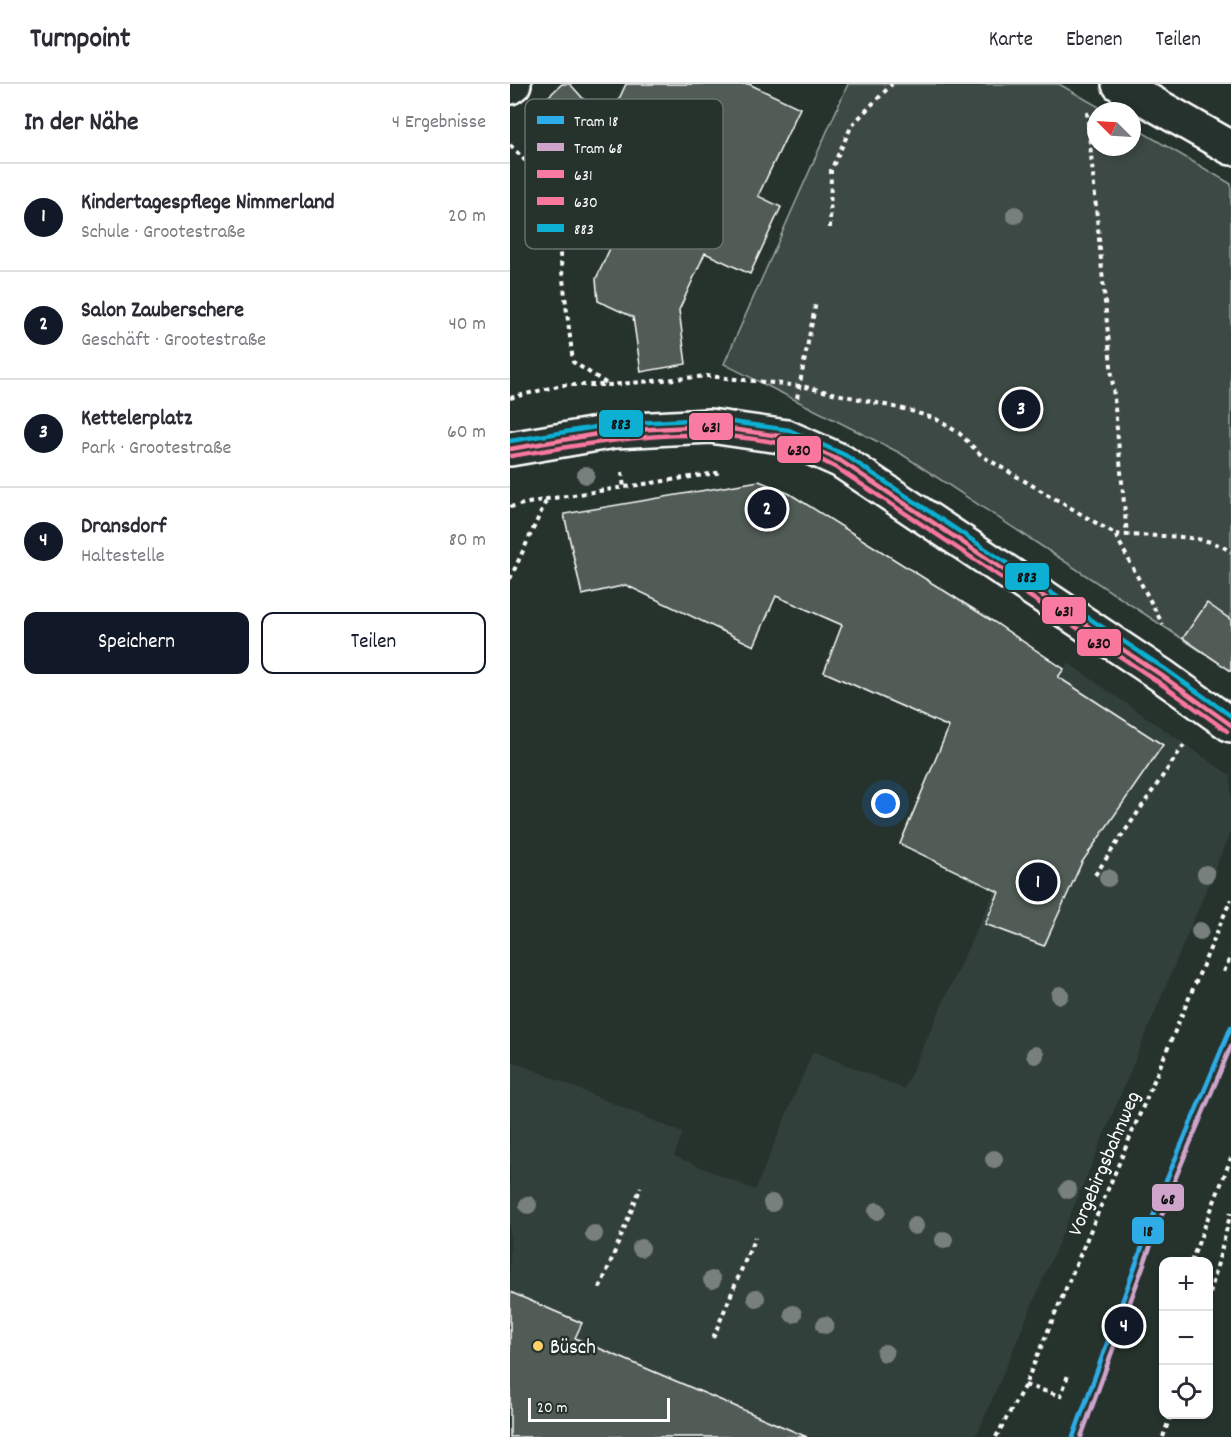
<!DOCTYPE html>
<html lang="de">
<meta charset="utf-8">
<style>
:root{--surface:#fff;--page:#f2f2f3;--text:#2b2b33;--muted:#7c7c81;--line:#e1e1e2;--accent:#111827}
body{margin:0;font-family:Dekko,sans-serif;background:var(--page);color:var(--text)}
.controls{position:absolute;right:18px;bottom:18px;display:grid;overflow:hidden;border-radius:12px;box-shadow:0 3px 9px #0003}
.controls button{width:54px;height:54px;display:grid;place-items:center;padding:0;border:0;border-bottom:2px solid var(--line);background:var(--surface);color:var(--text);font:30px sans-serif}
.compass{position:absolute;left:577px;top:18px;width:54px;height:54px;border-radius:50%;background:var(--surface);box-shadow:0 3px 9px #0003;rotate:294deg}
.scale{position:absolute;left:18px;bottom:15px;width:142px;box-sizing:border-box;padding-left:6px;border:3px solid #fff;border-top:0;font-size:16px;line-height:21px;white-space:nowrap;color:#fff;-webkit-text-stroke:4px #26332d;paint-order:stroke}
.you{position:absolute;left:376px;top:720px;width:21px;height:21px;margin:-15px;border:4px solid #fff;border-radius:50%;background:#1a73e8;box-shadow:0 0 0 9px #1a73e833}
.badge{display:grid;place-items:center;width:39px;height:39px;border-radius:50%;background:var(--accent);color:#fff;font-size:20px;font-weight:700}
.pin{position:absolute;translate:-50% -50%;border:3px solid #fff;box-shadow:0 2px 6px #0006}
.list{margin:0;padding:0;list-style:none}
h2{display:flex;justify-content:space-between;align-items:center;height:78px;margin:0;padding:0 24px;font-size:26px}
h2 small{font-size:20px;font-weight:400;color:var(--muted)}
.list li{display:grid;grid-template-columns:39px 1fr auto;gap:18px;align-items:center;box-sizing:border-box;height:108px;padding:0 24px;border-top:2px solid var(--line)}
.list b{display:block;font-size:22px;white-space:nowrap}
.list p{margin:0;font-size:20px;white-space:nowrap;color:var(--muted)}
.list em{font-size:20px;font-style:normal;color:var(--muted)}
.actions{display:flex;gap:12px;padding:18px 24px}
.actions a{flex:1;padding:14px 0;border:2px solid var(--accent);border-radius:12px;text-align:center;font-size:21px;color:var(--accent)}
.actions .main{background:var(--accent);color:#fff}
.icon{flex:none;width:33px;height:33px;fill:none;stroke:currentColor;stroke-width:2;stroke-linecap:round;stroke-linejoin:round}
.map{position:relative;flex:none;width:721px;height:1353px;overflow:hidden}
header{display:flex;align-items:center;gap:36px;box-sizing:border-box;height:84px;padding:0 30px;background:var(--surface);border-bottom:2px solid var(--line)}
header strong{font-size:28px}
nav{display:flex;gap:33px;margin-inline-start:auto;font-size:21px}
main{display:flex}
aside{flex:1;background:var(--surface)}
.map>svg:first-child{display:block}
</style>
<header>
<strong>Turnpoint</strong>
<nav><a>Karte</a><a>Ebenen</a><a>Teilen</a></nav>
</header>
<main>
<aside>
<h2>In der Nähe<small>4 Ergebnisse</small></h2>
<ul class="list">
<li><span class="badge">1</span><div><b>Kindertagespflege Nimmerland</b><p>Schule · Grootestraße</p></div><em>20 m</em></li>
<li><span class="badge">2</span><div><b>Salon Zauberschere</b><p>Geschäft · Grootestraße</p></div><em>40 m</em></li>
<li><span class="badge">3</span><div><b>Kettelerplatz</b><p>Park · Grootestraße</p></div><em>60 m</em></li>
<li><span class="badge">4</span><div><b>Dransdorf</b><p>Haltestelle</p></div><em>80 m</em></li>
</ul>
<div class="actions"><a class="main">Speichern</a><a>Teilen</a></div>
</aside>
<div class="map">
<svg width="721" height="1353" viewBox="0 0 721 1353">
<rect width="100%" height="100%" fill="#26332d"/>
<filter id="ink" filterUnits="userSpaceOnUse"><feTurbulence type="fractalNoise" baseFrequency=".0167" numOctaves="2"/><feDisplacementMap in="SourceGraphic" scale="12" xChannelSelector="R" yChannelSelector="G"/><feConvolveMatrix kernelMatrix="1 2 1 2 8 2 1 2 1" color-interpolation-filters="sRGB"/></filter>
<g filter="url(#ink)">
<path fill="#333f3a" d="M558,579L721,692V746L572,1103L470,1344L464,1353H0V976L173,1049L164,1072L245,1106L303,967L394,1005L462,855L517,740L529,621Z"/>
<path fill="#3e4944" stroke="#9ea4a2" stroke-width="1.5" d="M338,0H549L596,27H586V63H622V42L721,100V575L715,583L390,369L214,280Z"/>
<g fill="#515c57" stroke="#fff" stroke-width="1.5">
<path d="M52,0H60L97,41L116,0H239L290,24L248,112L271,123L240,190L195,169L169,226L176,280L131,288L123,233L88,217L86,195L133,92L55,56L46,64L17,32Z"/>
<path d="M249,397L280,410L484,538L554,585L548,593L653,661L572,778L534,862L475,840L489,808L390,760L439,643L314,588L332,541L266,512L244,562L116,501L72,511L54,430Z"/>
<path d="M697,519L721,536V587L673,554Z"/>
<path d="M0,1208L72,1239L65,1254L297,1353H0Z"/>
</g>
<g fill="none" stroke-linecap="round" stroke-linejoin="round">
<defs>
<g id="minor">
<path d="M609,0L721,64"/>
<path d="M0,3L4,0"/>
<path d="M0,365L105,347L200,342L277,353L331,377L651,591L721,641"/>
</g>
</defs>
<use href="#minor" stroke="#fff" stroke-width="38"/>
<g stroke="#fff" stroke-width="4" stroke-dasharray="4.5 4.5" stroke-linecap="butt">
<path d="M577,28L617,451"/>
<path d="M0,61L42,104L63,278L99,301"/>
<path d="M320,144L321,86L342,41L382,0"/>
<path d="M0,314L52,301H99L197,292L291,302L398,326L426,335L449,349L472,372L605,450L653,541"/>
<path d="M287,314L306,218"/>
<path d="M112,388L114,404"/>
<path d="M0,423L37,415L213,388"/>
<path d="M606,450C639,454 694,447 721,468"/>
<path d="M0,495L37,415"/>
<path d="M585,791L676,658"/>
<path d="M714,888L721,871"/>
<path d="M681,1178L721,1074"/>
<path d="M90,1204L131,1103"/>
<path d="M698,1218L721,1128"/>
<path d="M203,1254L245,1153"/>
<path d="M515,1301L551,1312L559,1288"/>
<path d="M486,1353L515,1301L721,815"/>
<path d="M653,1353L661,1330"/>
</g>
<use href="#minor" stroke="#26332d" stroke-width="33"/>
<defs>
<path id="bus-1" d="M0,365L105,347L200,342L277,353L331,377L651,591L721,641"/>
<path id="bus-2" d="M1,372C91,357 182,340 273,360C291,364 310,376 327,384L647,597L717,647"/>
<path id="bus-3" d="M0,357L104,340L200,335L279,346L335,371L655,585L721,632"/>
</defs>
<use href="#bus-1" stroke="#26332d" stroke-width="9"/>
<use href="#bus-2" stroke="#26332d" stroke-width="9"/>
<use href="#bus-3" stroke="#26332d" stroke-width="9"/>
<use href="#bus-1" stroke="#fa7ba1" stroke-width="4.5"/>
<use href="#bus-2" stroke="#f9769d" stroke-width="4.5"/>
<use href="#bus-3" stroke="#0dafd3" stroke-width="4.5"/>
<defs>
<path id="tram-1" d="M563,1353L656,1097L721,943"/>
<path id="tram-2" d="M571,1353L663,1100L721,962"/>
</defs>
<use href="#tram-1" stroke="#26332d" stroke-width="9"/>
<use href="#tram-2" stroke="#26332d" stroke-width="9"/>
<use href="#tram-1" stroke="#2dace7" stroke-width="4.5"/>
<use href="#tram-2" stroke="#cea4cb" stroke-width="4.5"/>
</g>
<g fill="#78807d">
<circle cx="505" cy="131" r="9"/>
<circle cx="76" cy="391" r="9"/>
<circle cx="696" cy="790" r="9"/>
<circle cx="598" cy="794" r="9"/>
<circle cx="690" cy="847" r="9"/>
<circle cx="550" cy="911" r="9"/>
<circle cx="525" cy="971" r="9"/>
<circle cx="484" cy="1075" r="9"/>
<circle cx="558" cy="1106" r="9"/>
<circle cx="262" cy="1119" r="9"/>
<circle cx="18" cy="1121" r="9"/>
<circle cx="367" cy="1127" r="9"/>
<circle cx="405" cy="1142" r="9"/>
<circle cx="84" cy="1150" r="9"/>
<circle cx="434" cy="1156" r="9"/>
<circle cx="131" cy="1164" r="9"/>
<circle cx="202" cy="1196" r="9"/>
<circle cx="246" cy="1214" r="9"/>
<circle cx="283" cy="1230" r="9"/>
<circle cx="315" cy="1241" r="9"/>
<circle cx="375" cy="1269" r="9"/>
</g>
</g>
<circle fill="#ffd166" stroke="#26332d" stroke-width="2" cx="28" cy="1262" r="6"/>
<g text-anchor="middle" stroke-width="5" stroke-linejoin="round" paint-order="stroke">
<g font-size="21" fill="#fff" stroke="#26332d">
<text transform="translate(593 1079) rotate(-67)" y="7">Vorgebirgsbahnweg</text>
</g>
<g font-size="21" fill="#fff" stroke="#26332d" text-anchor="start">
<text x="40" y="1269">Büsch</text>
</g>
</g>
<rect x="15" y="15" width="198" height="150" rx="9" fill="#26332d" stroke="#67706c" stroke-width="1.5"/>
<rect x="27" y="32" width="27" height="8" fill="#2dace7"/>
<rect x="27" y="59" width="27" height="8" fill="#cea4cb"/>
<rect x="27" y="86" width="27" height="8" fill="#fa7ba1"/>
<rect x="27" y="113" width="27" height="8" fill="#f9769d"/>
<rect x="27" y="140" width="27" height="8" fill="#0dafd3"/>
<g font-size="16" fill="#fff">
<text x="64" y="42">Tram 18</text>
<text x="64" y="69">Tram 68</text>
<text x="64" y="96">631</text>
<text x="64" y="123">630</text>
<text x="64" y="150">883</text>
</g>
<g stroke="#26332d" stroke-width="2">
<rect x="88" y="325" width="46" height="29" rx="6" fill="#0dafd3"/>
<rect x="178" y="328" width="46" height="29" rx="6" fill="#fa7ba1"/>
<rect x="266" y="351" width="46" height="29" rx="6" fill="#f9769d"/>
<rect x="494" y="478" width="46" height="29" rx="6" fill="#0dafd3"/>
<rect x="531" y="512" width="46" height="29" rx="6" fill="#fa7ba1"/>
<rect x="566" y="544" width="46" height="29" rx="6" fill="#f9769d"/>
<rect x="641" y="1099" width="34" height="29" rx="6" fill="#cea4cb"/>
<rect x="621" y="1132" width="34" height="29" rx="6" fill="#2dace7"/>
</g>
<g font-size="16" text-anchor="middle" font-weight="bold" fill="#111">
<text x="111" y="345">883</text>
<text x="201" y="348">631</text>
<text x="289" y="371">630</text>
<text x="517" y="498">883</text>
<text x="554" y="532">631</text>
<text x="589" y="564">630</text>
<text x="658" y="1120">68</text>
<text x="638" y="1152">18</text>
</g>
</svg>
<div class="controls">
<button>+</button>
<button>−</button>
<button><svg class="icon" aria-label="locate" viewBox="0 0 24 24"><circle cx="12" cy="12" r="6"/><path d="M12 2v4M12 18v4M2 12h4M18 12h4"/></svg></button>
</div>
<svg class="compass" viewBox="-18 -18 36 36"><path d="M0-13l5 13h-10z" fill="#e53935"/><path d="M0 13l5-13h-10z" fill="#7c7c81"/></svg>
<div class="scale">20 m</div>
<div class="you"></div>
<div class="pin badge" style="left:528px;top:798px">1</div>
<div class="pin badge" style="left:257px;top:425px">2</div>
<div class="pin badge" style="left:511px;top:325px">3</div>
<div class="pin badge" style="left:614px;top:1242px">4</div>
</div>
</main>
